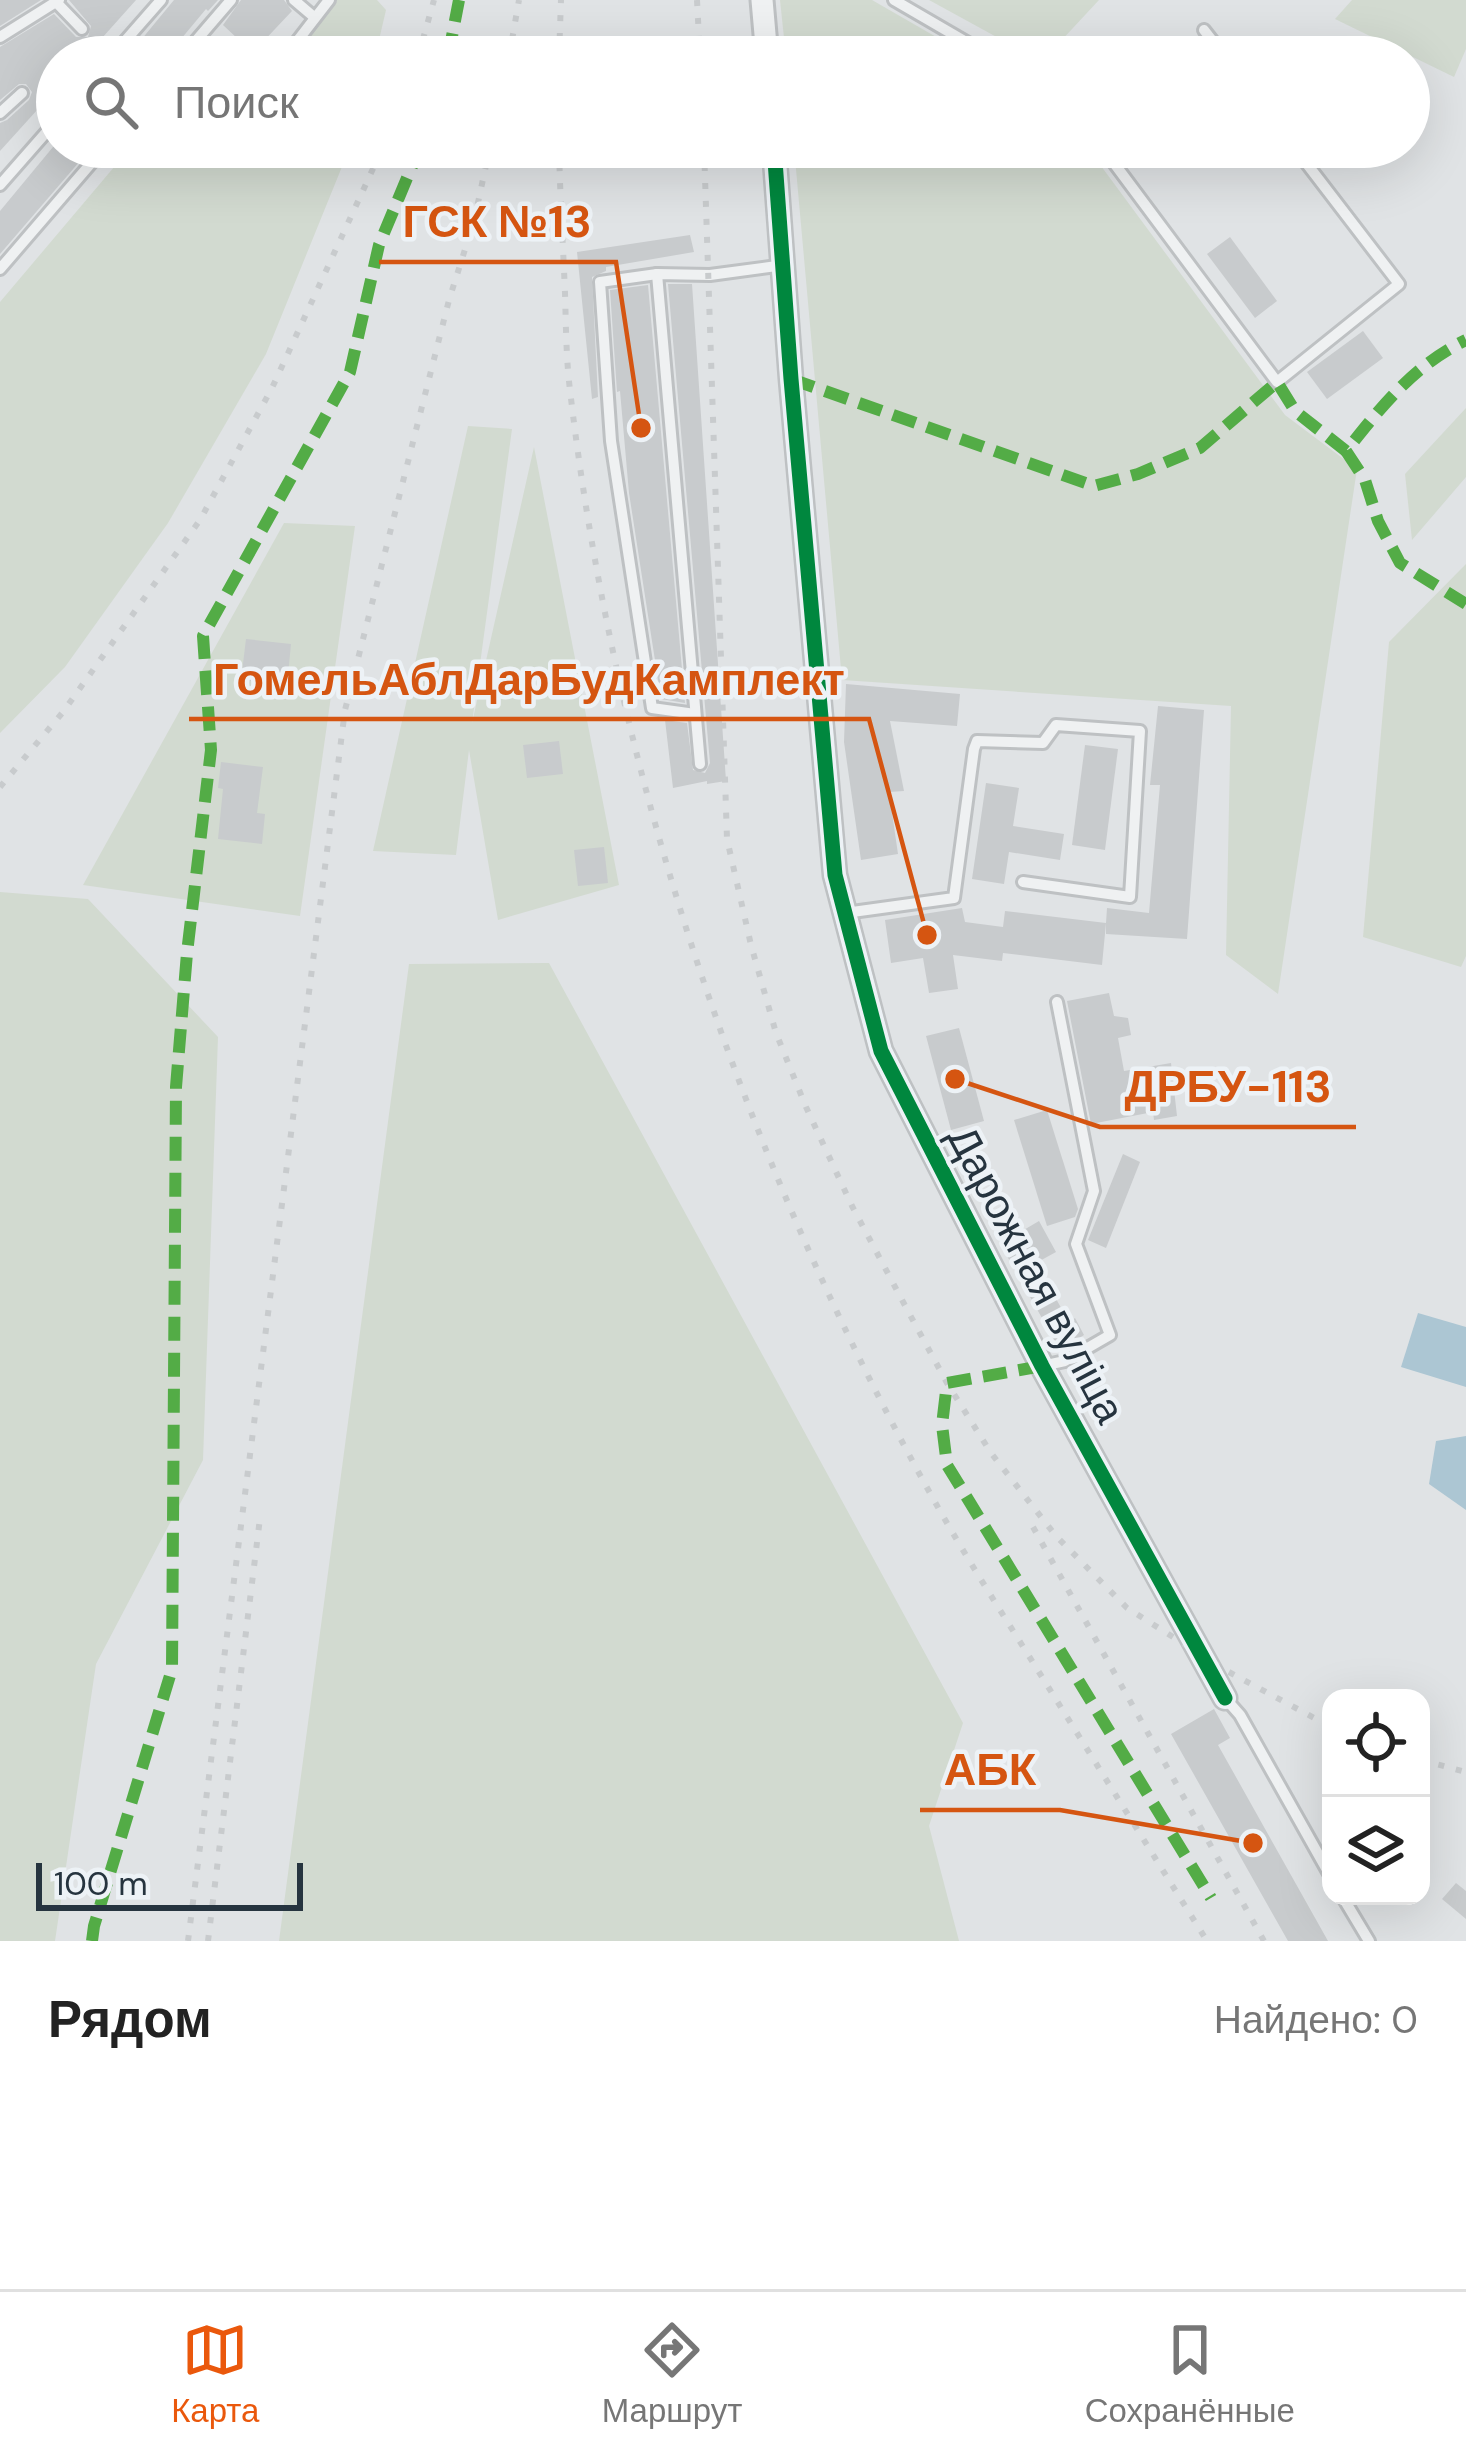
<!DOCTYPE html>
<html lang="ru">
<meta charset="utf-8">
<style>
:root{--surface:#fff;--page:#f6f6f6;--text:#222;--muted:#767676;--line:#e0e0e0;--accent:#ea580c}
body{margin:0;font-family:"DM Sans",sans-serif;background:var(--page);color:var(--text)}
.controls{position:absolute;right:36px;bottom:36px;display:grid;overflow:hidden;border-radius:24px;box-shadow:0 12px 48px #0002}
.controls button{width:108px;height:108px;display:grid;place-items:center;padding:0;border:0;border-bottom:3px solid var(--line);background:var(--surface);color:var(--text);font:60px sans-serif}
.scale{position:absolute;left:36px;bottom:30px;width:267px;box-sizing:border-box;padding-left:12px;border:6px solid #26343f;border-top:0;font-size:33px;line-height:42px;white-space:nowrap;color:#26343f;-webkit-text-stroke:9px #edf2f6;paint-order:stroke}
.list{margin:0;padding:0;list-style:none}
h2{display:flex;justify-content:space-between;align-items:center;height:156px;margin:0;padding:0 48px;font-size:51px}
h2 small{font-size:39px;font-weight:400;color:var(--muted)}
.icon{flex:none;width:66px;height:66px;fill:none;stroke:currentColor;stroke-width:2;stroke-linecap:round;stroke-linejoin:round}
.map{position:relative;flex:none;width:1466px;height:1941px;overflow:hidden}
.search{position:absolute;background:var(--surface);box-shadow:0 12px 48px #0002;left:36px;right:36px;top:36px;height:132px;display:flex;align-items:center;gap:30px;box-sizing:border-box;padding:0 42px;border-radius:66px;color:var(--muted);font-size:45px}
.sheet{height:348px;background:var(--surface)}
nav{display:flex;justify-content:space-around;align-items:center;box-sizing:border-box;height:168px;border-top:3px solid var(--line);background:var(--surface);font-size:33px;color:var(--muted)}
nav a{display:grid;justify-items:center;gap:6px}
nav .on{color:var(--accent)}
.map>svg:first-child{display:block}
</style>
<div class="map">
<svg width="1466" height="1941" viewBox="0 0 1466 1941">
<rect width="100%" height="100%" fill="#e0e3e5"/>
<g fill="#d2dad0">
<path d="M335,0H377L386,10L375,57H292L311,26Z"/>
<path d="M780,0H872L971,57H786Z"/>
<path d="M929,0H1099L1046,57H1033Z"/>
<path d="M1352,0H1466V49L1454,77L1335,19Z"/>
<path d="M131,147H350L266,354L168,523L65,667L0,733V302Z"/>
<path d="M794,147H1087L1285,415L1357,469L1278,994L1226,955L1231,706L842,680Z"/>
<path d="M1466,408V477L1412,540L1405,474Z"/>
<path d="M468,426L512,429L472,723L534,447L619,885L498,920L469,750L456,855L373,851Z"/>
<path d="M284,523L355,526L300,916L83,885Z"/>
<path d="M1466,564V956L1461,967L1363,937L1389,642Z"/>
<path d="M0,892L88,899L218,1037L203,1460L96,1664L55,1941H0Z"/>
<path d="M549,963L963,1723L929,1826L959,1941H279L409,964Z"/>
</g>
<g fill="#acc6d3">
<path d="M1418,1313L1466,1327V1387L1401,1367Z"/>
<path d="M1466,1436V1510L1429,1484L1436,1441Z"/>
</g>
<g fill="#c8cbcd">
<path d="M0,0H41L0,26Z"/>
<path d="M69,0H136L85,57H57V88L0,151V123L7,120L29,100L32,92L26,84H19L0,100V47L54,14L76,37H88L91,26Z"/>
<path d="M174,0H218L208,11L206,9L166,57H127Z"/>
<path d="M241,0H284L292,11L259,46L247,36L239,40L223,25Z"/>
<path d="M53,147H92L0,254V211Z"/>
<path d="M690,235L694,252L606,267V271L592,277L598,397L592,399L577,252Z"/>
<path d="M1230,237L1277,301L1255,318L1207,254Z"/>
<path d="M668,284H692L726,781L707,784V781L673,788L665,720L687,723L693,770L705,773L710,763Z"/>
<path d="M648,285L685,703L661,699L629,493L620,391L617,392L610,290Z"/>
<path d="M1363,331L1383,358L1327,399L1307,372Z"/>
<path d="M246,639L291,644L287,685L241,680Z"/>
<path d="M846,684L960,694L957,726L890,721L904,791L889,792L898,854L861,860L844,742Z"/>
<path d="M1158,706L1204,710L1187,939L1106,934V923L1102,965L1003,953L1002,961L953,955L958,989L929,993L923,958L891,963L885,920L962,908L965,922L1003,927L1005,911L1106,923L1107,908L1149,913L1160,785H1150Z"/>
<path d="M559,741L563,774L527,778L523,745Z"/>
<path d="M1085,745L1118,749L1105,850L1072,845Z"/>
<path d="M221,762L263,767L257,813L265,814L262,844L218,839L223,789L218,788Z"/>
<path d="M986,783L1019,788L1013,826L1064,834L1060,860L1009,852L1004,884L972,879Z"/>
<path d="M604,847L608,883L578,886L574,850Z"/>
<path d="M1109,993L1114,1016L1128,1018L1131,1035L1118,1038L1124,1071L1171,1063L1177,1116L1154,1120L1153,1112L1091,1124L1067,1001Z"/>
<path d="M959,1028L984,1121L951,1130L926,1036Z"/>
<path d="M1047,1110L1078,1209L1075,1217L1047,1226L1014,1120Z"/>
<path d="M1123,1154L1140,1162L1106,1248L1088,1240Z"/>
<path d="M1039,1221L1056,1252L1036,1263L1069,1322L1075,1318L1084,1335L1060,1350L1007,1256L1022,1248L1015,1235Z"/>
<path d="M1214,1709L1230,1738L1218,1745L1328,1941H1288L1171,1734Z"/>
<path d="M1456,1883L1466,1891V1919L1442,1899Z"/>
</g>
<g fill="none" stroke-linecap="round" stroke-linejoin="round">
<defs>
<g id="service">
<path d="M294,0L314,17"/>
<path d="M894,0L992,57"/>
<path d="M56,2L82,29"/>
<path d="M1204,30L1225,57"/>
<path d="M0,37L59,0"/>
<path d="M111,57L161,0"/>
<path d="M182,57L231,0"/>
<path d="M285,57L329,0"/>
<path d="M0,113L22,93"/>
<path d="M1102,147L1277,382L1399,284L1294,147"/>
<path d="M0,185L57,120"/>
<path d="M0,269L105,147"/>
<path d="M657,274L600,282L611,441L652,708L695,714"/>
<path d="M700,764L657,274L710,275L784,265"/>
<path d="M845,913L954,898L974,749L977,741L1043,743L1056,725L1140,731L1130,897L1023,882"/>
<path d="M1042,1366L1065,1361L1110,1335L1076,1244L1094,1191L1057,1002"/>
<path d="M1225,1698L1240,1715L1331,1877"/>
<path d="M1342,1896L1369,1941"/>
</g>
<g id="minor">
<path d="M762,0L767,57"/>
<path d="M774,147L791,379L835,875L881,1051L1042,1366L1225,1698"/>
</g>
</defs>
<use href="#service" stroke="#bec1c3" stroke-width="16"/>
<use href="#minor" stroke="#bec1c3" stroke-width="27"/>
<use href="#service" stroke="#eff1f2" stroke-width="10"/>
<use href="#minor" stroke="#eff1f2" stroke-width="21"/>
<g stroke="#c8cbcd" stroke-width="6" stroke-dasharray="6 12" stroke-linecap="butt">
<path d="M697,0L700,57"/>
<path d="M418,57L434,0"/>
<path d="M509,57L519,0"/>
<path d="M559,57L561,0"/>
<path d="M559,147C560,196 563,244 565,293C566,325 566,358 570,390C615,779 744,1161 935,1502C968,1561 1006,1619 1042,1677C1097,1765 1152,1853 1207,1941"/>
<path d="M704,147L727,839L751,945L776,1033L806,1107L852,1206L909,1313L947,1383L991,1453L1056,1536L1127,1608L1227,1671L1331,1727"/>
<path d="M0,787L63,712L200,520L272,388L383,147"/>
<path d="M1033,1527L1264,1941"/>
<path d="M1421,1760L1466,1772"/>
<path d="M188,1941L345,710L449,300L474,221L490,147"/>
<path d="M208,1941L260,1518"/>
</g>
<g stroke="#53ac46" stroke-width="12" stroke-dasharray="24 12" stroke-linecap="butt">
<path d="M448,57L459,0"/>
<path d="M791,379L1094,486L1138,474L1200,448L1277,382L1295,411L1346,451C1381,407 1414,365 1466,340"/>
<path d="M1346,451L1365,480L1378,521L1400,563L1466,604"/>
<path d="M1042,1366L947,1383L942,1425L947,1465L1211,1898"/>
<path d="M92,1941L94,1926L172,1669L176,1087L187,953L211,750L203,636L350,372L379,245L420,147"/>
</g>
<defs>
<path id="cycleway" d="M774,147L791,379L835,875L881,1051L1042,1366L1225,1698"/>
</defs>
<use href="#cycleway" stroke="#edf2f6" stroke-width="22"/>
<use href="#cycleway" stroke="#00873e" stroke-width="15"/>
</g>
<g text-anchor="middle" stroke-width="9" stroke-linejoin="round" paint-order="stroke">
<g font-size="42" fill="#26343f" stroke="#edf2f6">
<text transform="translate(1037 1274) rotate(62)" y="15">Дарожная вуліца</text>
</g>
</g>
<path fill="none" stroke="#d55511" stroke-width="4.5" d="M641 428L616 262H379M927 935L869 719H189M955 1079L1100 1127H1356M1253 1843L1060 1810H920"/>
<g fill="#d55511" stroke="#edf2f6" stroke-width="4.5">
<circle cx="641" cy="428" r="12"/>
<circle cx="927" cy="935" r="12"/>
<circle cx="955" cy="1079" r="12"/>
<circle cx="1253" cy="1843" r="12"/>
</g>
<g font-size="45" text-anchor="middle" font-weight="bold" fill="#d55511" stroke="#edf2f6" stroke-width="9" stroke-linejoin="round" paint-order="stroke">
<text x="497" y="237">ГСК №13</text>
<text x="529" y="695">ГомельАблДарБудКамплект</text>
<text x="1228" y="1102">ДРБУ-113</text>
<text x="990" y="1785">АБК</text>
</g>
</svg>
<div class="controls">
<button><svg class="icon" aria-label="locate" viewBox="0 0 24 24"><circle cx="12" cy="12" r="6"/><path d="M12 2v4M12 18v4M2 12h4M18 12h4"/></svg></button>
<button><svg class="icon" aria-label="layers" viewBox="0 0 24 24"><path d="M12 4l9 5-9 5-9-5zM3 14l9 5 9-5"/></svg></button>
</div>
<div class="scale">100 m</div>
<div class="search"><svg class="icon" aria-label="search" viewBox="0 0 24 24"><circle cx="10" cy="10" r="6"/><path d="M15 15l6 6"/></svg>Поиск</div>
</div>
<section class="sheet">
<h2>Рядом<small>Найдено: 0</small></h2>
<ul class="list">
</ul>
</section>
<nav>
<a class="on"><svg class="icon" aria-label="map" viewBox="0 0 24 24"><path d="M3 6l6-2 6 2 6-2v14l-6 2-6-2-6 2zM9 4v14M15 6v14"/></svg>Карта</a>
<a><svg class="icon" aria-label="directions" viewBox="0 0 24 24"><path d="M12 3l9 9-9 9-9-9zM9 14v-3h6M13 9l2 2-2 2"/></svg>Маршрут</a>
<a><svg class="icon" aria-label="saved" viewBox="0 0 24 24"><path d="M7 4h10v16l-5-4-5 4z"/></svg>Сохранённые</a>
</nav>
